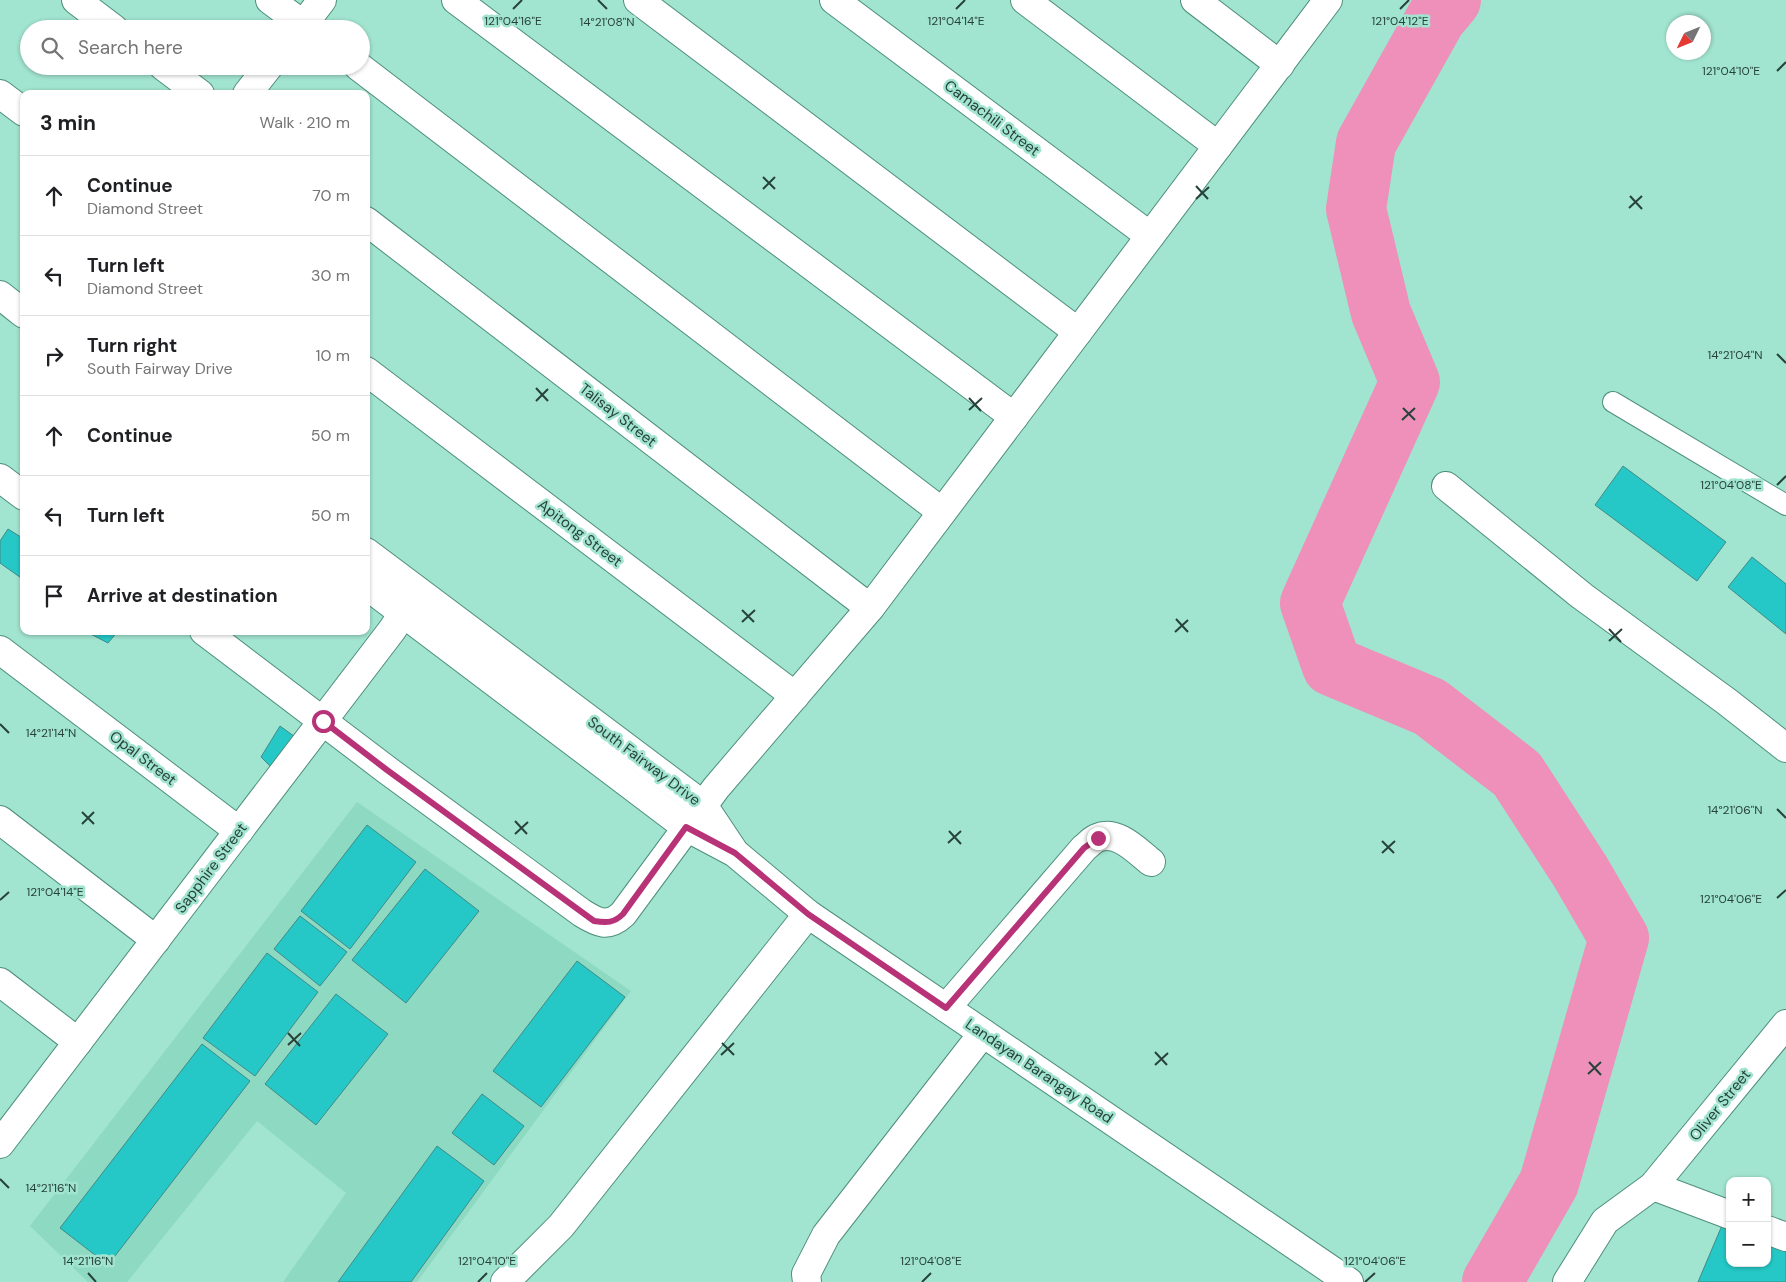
<!DOCTYPE html>
<meta charset="utf-8">
<style>
:root{--surface:#fff;--page:#f6f6f6;--text:#202124;--muted:#757577;--line:#e0e0e0}
body{margin:0;font-family:"DM Sans",sans-serif;background:var(--page);color:var(--text)}
.controls{position:absolute;right:15px;bottom:15px;display:grid;overflow:hidden;border-radius:10px;box-shadow:0 1px 4px #0004}
.controls button{width:45px;height:45px;display:grid;place-items:center;padding:0;border:0;border-bottom:1px solid var(--line);background:var(--surface);color:var(--text);font:25px sans-serif}
.compass{position:absolute;left:1666px;top:15px;width:45px;height:45px;border-radius:50%;background:var(--surface);box-shadow:0 1px 4px #0004;rotate:227deg}
.stop{position:absolute;width:15px;height:15px;margin:-11px;border:4px solid #b73277;border-radius:50%;background:#fff}
.stop.end{background:#b73277;border-color:#fff;box-shadow:0 1px 5px #0008}
.list{margin:0;padding:0;list-style:none}
h2{display:flex;justify-content:space-between;align-items:center;height:65px;margin:0;padding:0 20px;font-size:21px}
h2 small{font-size:16px;font-weight:400;color:var(--muted)}
.list li{display:grid;grid-template-columns:32px 1fr auto;gap:15px;align-items:center;box-sizing:border-box;height:80px;padding:0 20px;border-top:1px solid var(--line)}
.list b{display:block;font-size:19px;white-space:nowrap}
.list p{margin:0;font-size:16px;white-space:nowrap;color:var(--muted)}
.list em{font-size:16px;font-style:normal;color:var(--muted)}
.icon{flex:none;width:28px;height:28px;fill:none;stroke:currentColor;stroke-width:2;stroke-linecap:round;stroke-linejoin:round}
.map{position:relative;flex:none;width:1786px;height:1282px;overflow:hidden}
.search{position:absolute;background:var(--surface);box-shadow:0 1px 4px #0004;left:20px;top:20px;width:350px;height:55px;display:flex;align-items:center;gap:12px;box-sizing:border-box;padding:0 18px;border-radius:28px;color:var(--muted);font-size:19px}
.panel{position:absolute;background:var(--surface);box-shadow:0 1px 4px #0004;left:20px;top:90px;width:350px;height:545px;border-radius:10px}
.map>svg:first-child{display:block}
</style>
<div class="map">
<svg width="1786" height="1282" viewBox="0 0 1786 1282">
<rect width="100%" height="100%" fill="#a1e4cf"/>
<path fill="#8ed9c2" d="M357,802L631,991L417,1282H283L346,1193L257,1121L127,1282H88L30,1226Z"/>
<g fill="none" stroke-linecap="round" stroke-linejoin="round">
<path stroke="#ee90b9" stroke-width="60" d="M1451,0L1436,18L1366,143L1356,209L1381,313L1410,382L1310,603L1332,666L1430,707L1517,774L1580,871L1619,938L1549,1183L1492,1282"/>
</g>
<g fill="#25c8c6" stroke="#418a88">
<path d="M1623,466L1726,542L1697,581L1595,505Z"/>
<path d="M8,529L24,539V580L0,563V541Z"/>
<path d="M1752,557L1786,584V634L1728,587Z"/>
<path d="M85,631H118L108,643Z"/>
<path d="M280,726L302,742L278,774L261,757Z"/>
<path d="M367,825L416,862L350,949L301,911Z"/>
<path d="M425,869L479,911L406,1003L352,960Z"/>
<path d="M300,916L347,952L320,986L274,949Z"/>
<path d="M267,953L318,992L255,1076L203,1038Z"/>
<path d="M577,961L625,997L541,1107L493,1071Z"/>
<path d="M336,994L388,1034L316,1125L265,1084Z"/>
<path d="M202,1044L250,1081L108,1265L60,1228Z"/>
<path d="M482,1094L524,1126L494,1165L452,1133Z"/>
<path d="M437,1146L484,1181L411,1282H338Z"/>
<path d="M1723,1223L1730,1226V1263H1767V1242L1786,1250V1282H1698Z"/>
</g>
<g fill="none" stroke-linecap="round" stroke-linejoin="round">
<defs>
<path id="lane" d="M1613,402L1786,505"/>
<g id="street">
<path d="M76,0L114,29"/>
<path d="M270,0L309,29"/>
<path d="M456,0L1014,417"/>
<path d="M638,0L1078,332"/>
<path d="M834,0L1150,236"/>
<path d="M1025,0L1218,146"/>
<path d="M1195,0L1280,65"/>
<path d="M300,29L322,0"/>
<path d="M163,66L200,94"/>
<path d="M358,66L942,512"/>
<path d="M0,94L24,112"/>
<path d="M247,94L269,66"/>
<path d="M366,221L870,608"/>
<path d="M366,371L795,696"/>
<path d="M0,478L24,496"/>
<path d="M1446,486L1582,596L1726,701L1786,748"/>
<path d="M204,631L387,770L582,913C598,923 608,928 623,914L716,788L870,608L1328,0"/>
<path d="M0,650L239,831"/>
<path d="M0,820L156,940"/>
<path d="M0,982L78,1042"/>
<path d="M946,1008L1084,848C1088,845 1092,840 1097,838C1117,829 1137,851 1151,862"/>
<path d="M0,1144L392,630L416,594"/>
<path d="M1653,1186L1730,1215"/>
<path d="M1767,1230L1786,1237"/>
<path d="M505,1282L561,1226L808,914"/>
<path d="M807,1282L806,1274L826,1235L983,1033"/>
<path d="M1567,1282L1605,1221L1653,1186L1786,1024"/>
</g>
<g id="secondary">
<path d="M0,295L24,314"/>
<path d="M366,552L703,805L733,850"/>
<path d="M366,585L686,827L735,853L808,914L1349,1282"/>
</g>
</defs>
<use href="#lane" stroke="#4e8f7c" stroke-width="22"/>
<use href="#street" stroke="#4e8f7c" stroke-width="30"/>
<use href="#secondary" stroke="#4e8f7c" stroke-width="30"/>
<use href="#lane" stroke="#fff" stroke-width="20"/>
<use href="#street" stroke="#fff" stroke-width="28"/>
<use href="#secondary" stroke="#fff" stroke-width="28"/>
</g>
<g fill="none" stroke-linecap="round" stroke-linejoin="round">
<path stroke="#b73277" stroke-width="6" d="M323,721L387,770L594,921C607,923 614,923 623,914L686,827L735,853L808,914L946,1008L1084,848L1098,838"/>
</g>
<path fill="none" stroke="#27423a" stroke-width="2" d="M598,0L607,9M513,9L522,0M956,9L965,0M1400,9L1409,0M1777,71L1786,62M763,177L775,189M1196,186L1208,199M763,189L775,177M1630,196L1642,209M1196,199L1209,187M1629,208L1642,196M1777,354L1786,363M536,388L548,401M969,398L981,411M536,401L548,389M1403,408L1415,420M969,410L982,398M1402,420L1415,408M1777,485L1786,476M742,610L754,622M1176,619L1188,632M742,622L755,610M1609,629L1621,642M1175,632L1188,620M1609,641L1622,629M0,724L9,733M1777,809L1786,818M82,812L94,824M515,821L527,834M82,824L94,812M949,831L961,844M515,834L528,822M1382,841L1394,853M948,843L961,831M1382,853L1395,841M1777,898L1786,890M0,900L9,892M288,1033L300,1046M722,1043L734,1055M288,1045L301,1033M1155,1052L1167,1065M721,1055L734,1043M1589,1062L1601,1075M1155,1065L1168,1053M1588,1074L1601,1062M0,1179L9,1188M88,1273L96,1282M478,1282L487,1273M922,1282L931,1273M1365,1282L1375,1273"/>
<g text-anchor="middle" stroke-width="5" stroke-linejoin="round" paint-order="stroke">
<g font-size="15" fill="#27423a" stroke="#a1e4cf">
<text transform="translate(992 118) rotate(37)" y="5">Camachili Street</text>
<text transform="translate(618 415) rotate(38)" y="5">Talisay Street</text>
<text transform="translate(580 533) rotate(37)" y="5">Apitong Street</text>
<text transform="translate(143 758) rotate(37)" y="5">Opal Street</text>
<text transform="translate(644 761) rotate(37)" y="5">South Fairway Drive</text>
<text transform="translate(211 868) rotate(-53)" y="5">Sapphire Street</text>
<text transform="translate(1039 1071) rotate(34)" y="5">Landayan Barangay Road</text>
<text transform="translate(1720 1105) rotate(-51)" y="5">Oliver Street</text>
</g>
</g>
<g font-size="12" text-anchor="middle" fill="#27423a" stroke="#a1e4cf" stroke-width="5" stroke-linejoin="round" paint-order="stroke">
<text x="513" y="25">121°04'16"E</text>
<text x="956" y="25">121°04'14"E</text>
<text x="1400" y="25">121°04'12"E</text>
<text x="607" y="26">14°21'08"N</text>
<text x="1731" y="75">121°04'10"E</text>
<text x="1735" y="359">14°21'04"N</text>
<text x="1731" y="489">121°04'08"E</text>
<text x="51" y="737">14°21'14"N</text>
<text x="1735" y="814">14°21'06"N</text>
<text x="55" y="896">121°04'14"E</text>
<text x="1731" y="903">121°04'06"E</text>
<text x="51" y="1192">14°21'16"N</text>
<text x="88" y="1265">14°21'16"N</text>
<text x="487" y="1265">121°04'10"E</text>
<text x="931" y="1265">121°04'08"E</text>
<text x="1375" y="1265">121°04'06"E</text>
</g>
</svg>
<div class="controls">
<button>+</button>
<button>−</button>
</div>
<svg class="compass" viewBox="-18 -18 36 36"><path d="M0-13l5 13h-10z" fill="#e53935"/><path d="M0 13l5-13h-10z" fill="#757577"/></svg>
<div class="stop" style="left:323px;top:721px"></div>
<div class="stop end" style="left:1098px;top:838px"></div>
<div class="search"><svg class="icon" aria-label="search" viewBox="0 0 24 24"><circle cx="10" cy="10" r="6"/><path d="M15 15l6 6"/></svg>Search here</div>
<section class="panel">
<h2>3 min<small>Walk · 210 m</small></h2>
<ul class="list">
<li><svg class="icon" aria-label="ahead" viewBox="0 0 24 24"><path d="M12 20V5M6 11l6-6 6 6"/></svg><div><b>Continue</b><p>Diamond Street</p></div><em>70 m</em></li>
<li><svg class="icon" aria-label="left" viewBox="0 0 24 24"><path d="M17 20v-9H6M10 6l-5 5 5 5"/></svg><div><b>Turn left</b><p>Diamond Street</p></div><em>30 m</em></li>
<li><svg class="icon" aria-label="right" viewBox="0 0 24 24"><path d="M7 20v-9h11M14 6l5 5-5 5"/></svg><div><b>Turn right</b><p>South Fairway Drive</p></div><em>10 m</em></li>
<li><svg class="icon" aria-label="ahead" viewBox="0 0 24 24"><path d="M12 20V5M6 11l6-6 6 6"/></svg><div><b>Continue</b></div><em>50 m</em></li>
<li><svg class="icon" aria-label="left" viewBox="0 0 24 24"><path d="M17 20v-9H6M10 6l-5 5 5 5"/></svg><div><b>Turn left</b></div><em>50 m</em></li>
<li><svg class="icon" aria-label="arrive" viewBox="0 0 24 24"><path d="M6 21V4h12l-3 4 3 4H6"/></svg><div><b>Arrive at destination</b></div></li>
</ul>
</section>
</div>
